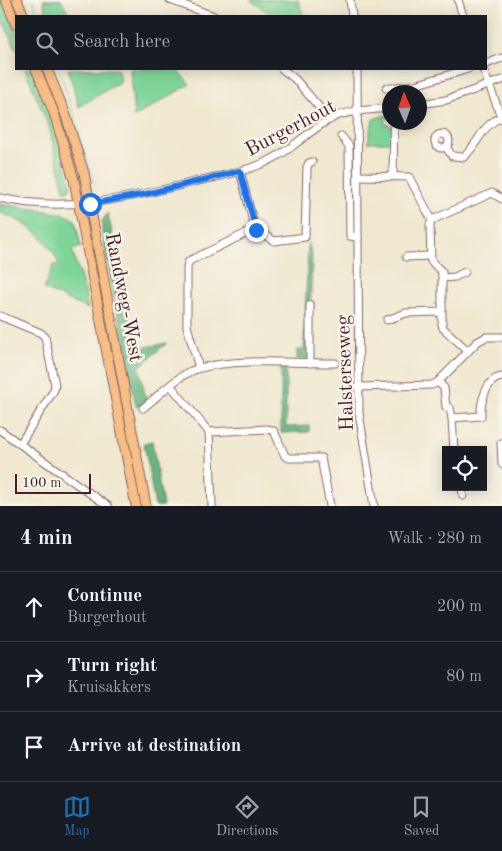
<!DOCTYPE html>
<meta charset="utf-8">
<style>
:root{--surface:#171b24;--page:#20242c;--text:#f1f3f6;--muted:#9ea1a6;--line:#363941;--accent:#1f6fb2}
body{margin:0;font-family:"Old Standard TT",serif;background:var(--page);color:var(--text)}
.controls{position:absolute;right:15px;bottom:15px;display:grid;overflow:hidden;border-radius:0px;box-shadow:0 2px 12px #0003}
.controls button{width:45px;height:45px;display:grid;place-items:center;padding:0;border:0;border-bottom:1px solid var(--line);background:var(--surface);color:var(--text);font:25px sans-serif}
.compass{position:absolute;left:382px;top:85px;width:45px;height:45px;border-radius:50%;background:var(--surface);box-shadow:0 2px 12px #0003;rotate:358deg}
.scale{position:absolute;left:15px;bottom:12px;width:76px;box-sizing:border-box;padding-left:5px;border:2px solid #4a1f2b;border-top:0;font-size:14px;line-height:18px;white-space:nowrap;color:#4a1f2b;-webkit-text-stroke:4px #f7f3e8;paint-order:stroke}
.stop{position:absolute;width:15px;height:15px;margin:-11px;border:4px solid #1a73e8;border-radius:50%;background:#fff}
.stop.end{background:#1a73e8;border-color:#fff;box-shadow:0 1px 5px #0008}
.list{margin:0;padding:0;list-style:none}
h2{display:flex;justify-content:space-between;align-items:center;height:65px;margin:0;padding:0 20px;font-size:21px}
h2 small{font-size:16px;font-weight:400;color:var(--muted)}
.list li{display:grid;grid-template-columns:32px 1fr auto;gap:15px;align-items:center;box-sizing:border-box;height:70px;padding:0 20px;border-top:1px solid var(--line)}
.list b{display:block;font-size:19px;white-space:nowrap}
.list p{margin:0;font-size:16px;white-space:nowrap;color:var(--muted)}
.list em{font-size:16px;font-style:normal;color:var(--muted)}
.icon{flex:none;width:28px;height:28px;fill:none;stroke:currentColor;stroke-width:2;stroke-linecap:round;stroke-linejoin:round}
.map{position:relative;flex:none;width:502px;height:506px;overflow:hidden}
.search{position:absolute;background:var(--surface);box-shadow:0 2px 12px #0003;left:15px;right:15px;top:15px;height:55px;display:flex;align-items:center;gap:12px;box-sizing:border-box;padding:0 18px;border-radius:0px;color:var(--muted);font-size:19px}
.sheet{height:275px;background:var(--surface)}
nav{display:flex;justify-content:space-around;align-items:center;box-sizing:border-box;height:70px;border-top:1px solid var(--line);background:var(--surface);font-size:14px;color:var(--muted)}
nav a{display:grid;justify-items:center;gap:2px}
nav .on{color:var(--accent)}
.map>svg:first-child{display:block}
</style>
<div class="map">
<svg width="502" height="506" viewBox="0 0 502 506">
<rect width="100%" height="100%" fill="#f7f3e8"/>
<filter id="ink" filterUnits="userSpaceOnUse"><feTurbulence type="fractalNoise" baseFrequency=".02" numOctaves="2"/><feDisplacementMap in="SourceGraphic" scale="10" xChannelSelector="R" yChannelSelector="G"/><feConvolveMatrix kernelMatrix="1 2 1 2 8 2 1 2 1" color-interpolation-filters="sRGB"/></filter>
<filter id="wash" filterUnits="userSpaceOnUse"><feTurbulence type="fractalNoise" baseFrequency=".0096" numOctaves="4" result="noise"/><feDisplacementMap in="SourceGraphic" scale="20" xChannelSelector="R" yChannelSelector="G"/><feGaussianBlur stdDeviation="1.12" result="paint"/><feColorMatrix in="noise" values="0 0 0 0 0 0 0 0 0 0 0 0 0 0 0 0 0 1.4 0 .05"/><feComposite in="paint" operator="in"/></filter>
<g filter="url(#wash)">
<rect width="100%" height="100%" fill="#f0e8cf"/>
<g fill="#7fd599" stroke="#647a62">
<path d="M0,0H3L16,31V50L0,14Z"/>
<path d="M43,0H61L70,16H47Z"/>
<path d="M250,0H298L304,16H274Z"/>
<path d="M25,69H31C49,94 63,155 71,186L67,192L64,190L49,127Z"/>
<path d="M68,69H117L121,81L79,107Z"/>
<path d="M130,69H176L190,84L134,117Z"/>
<path d="M389,114V118L385,119V124L392,126L391,142H368L373,119Z"/>
<path d="M0,204L64,214L75,220L81,247L72,250L85,292L88,309L44,289L53,266L59,263L58,261C46,237 26,221 0,213Z"/>
<path d="M85,218L106,309L142,506H139Z"/>
</g>
<g fill="#67b681" stroke="#586a56">
<path d="M108,213L135,349L167,343L139,367L147,403L136,407L102,232V221Z"/>
<path d="M308,242L312,255L309,359H297V350H304Z"/>
<path d="M281,365H286V427L309,426V432L281,433Z"/>
<path d="M152,441L163,506H155L144,443Z"/>
</g>
<g fill="none" stroke-linecap="round" stroke-linejoin="round">
<g stroke="#60c6dd" stroke-width="1">
<path d="M33,0L39,16"/>
<path d="M59,69L95,185"/>
</g>
</g>
</g>
<g filter="url(#ink)">
<g fill="none" stroke-linecap="round" stroke-linejoin="round">
<defs>
<g id="minor">
<path d="M170,0L214,16"/>
<path d="M350,0L352,16"/>
<path d="M458,0L463,16"/>
<path d="M486,64L502,58"/>
<path d="M282,69L295,79L330,120"/>
<path d="M357,69L359,413L374,506"/>
<path d="M483,69L502,119"/>
<path d="M386,88L415,85L468,69"/>
<path d="M420,104L446,100L502,80"/>
<circle cx="442" cy="141" r="7"/>
<path d="M341,136L349,146L350,236L358,237"/>
<path d="M446,147L452,156L464,157C480,142 480,127 501,117"/>
<path d="M240,171L255,229"/>
<path d="M359,176L409,177L432,220L492,193L502,199"/>
<path d="M393,176L394,122"/>
<path d="M0,198C66,213 130,198 194,182C217,176 242,173 264,163C290,152 307,132 330,119C347,110 371,110 390,108"/>
<path d="M432,220L430,225L431,261L442,272V324L443,328L468,351"/>
<path d="M406,257L430,256"/>
<path d="M443,278L455,277L465,272"/>
<path d="M0,316L41,333L45,337L55,385L54,390L20,444"/>
<path d="M387,320L406,313L441,312"/>
<path d="M310,363V305"/>
<path d="M199,368L187,326V267L189,261L255,229L274,241L305,237L307,167L309,163L312,162"/>
<path d="M438,382L444,388L446,407L450,408L452,418"/>
<path d="M171,386L209,432L212,506"/>
<path d="M358,387L432,385L438,382L477,342L486,337H502"/>
<path d="M143,408C160,395 179,373 200,368C238,358 295,363 335,363"/>
<path d="M0,430L108,506"/>
<path d="M209,432L268,429L274,431L285,456L289,458H321L330,506"/>
<path d="M501,443L502,464"/>
<path d="M454,450L452,418L481,416C480,404 486,378 502,377"/>
<path d="M462,487L463,496"/>
</g>
<g id="major">
<path d="M6,0L16,25"/>
<path d="M17,0L24,16"/>
<path d="M36,69L54,113L74,180L136,506"/>
<path d="M47,69L65,113L84,173L146,506"/>
</g>
</defs>
<use href="#minor" stroke="#846564" stroke-width="9"/>
<use href="#major" stroke="#846564" stroke-width="11"/>
<use href="#minor" stroke="#fff" stroke-width="7"/>
<use href="#major" stroke="#f7be87" stroke-width="9"/>
</g>
</g>
<g fill="none" stroke-linecap="round" stroke-linejoin="round" filter="url(#ink)">
<path stroke="#1a73e8" stroke-width="6" d="M90,204L146,194L240,171L256,230"/>
</g>
<g text-anchor="middle" stroke-width="5" stroke-linejoin="round" paint-order="stroke">
<g font-size="20" fill="#4a1f2b" stroke="#f7f3e8">
<text transform="translate(290 127) rotate(-28)" y="7">Burgerhout</text>
<text transform="translate(125 297) rotate(79)" y="7">Randweg-West</text>
<text transform="translate(344 373) rotate(-92)" y="7">Halsterseweg</text>
</g>
</g>
</svg>
<div class="controls">
<button><svg class="icon" aria-label="locate" viewBox="0 0 24 24"><circle cx="12" cy="12" r="6"/><path d="M12 2v4M12 18v4M2 12h4M18 12h4"/></svg></button>
</div>
<svg class="compass" viewBox="-18 -18 36 36"><path d="M0-13l5 13h-10z" fill="#e53935"/><path d="M0 13l5-13h-10z" fill="#9ea1a6"/></svg>
<div class="scale">100 m</div>
<div class="stop" style="left:90px;top:204px"></div>
<div class="stop end" style="left:256px;top:230px"></div>
<div class="search"><svg class="icon" aria-label="search" viewBox="0 0 24 24"><circle cx="10" cy="10" r="6"/><path d="M15 15l6 6"/></svg>Search here</div>
</div>
<section class="sheet">
<h2>4 min<small>Walk · 280 m</small></h2>
<ul class="list">
<li><svg class="icon" aria-label="ahead" viewBox="0 0 24 24"><path d="M12 20V5M6 11l6-6 6 6"/></svg><div><b>Continue</b><p>Burgerhout</p></div><em>200 m</em></li>
<li><svg class="icon" aria-label="right" viewBox="0 0 24 24"><path d="M7 20v-9h11M14 6l5 5-5 5"/></svg><div><b>Turn right</b><p>Kruisakkers</p></div><em>80 m</em></li>
<li><svg class="icon" aria-label="arrive" viewBox="0 0 24 24"><path d="M6 21V4h12l-3 4 3 4H6"/></svg><div><b>Arrive at destination</b></div></li>
</ul>
</section>
<nav>
<a class="on"><svg class="icon" aria-label="map" viewBox="0 0 24 24"><path d="M3 6l6-2 6 2 6-2v14l-6 2-6-2-6 2zM9 4v14M15 6v14"/></svg>Map</a>
<a><svg class="icon" aria-label="directions" viewBox="0 0 24 24"><path d="M12 3l9 9-9 9-9-9zM9 14v-3h6M13 9l2 2-2 2"/></svg>Directions</a>
<a><svg class="icon" aria-label="saved" viewBox="0 0 24 24"><path d="M7 4h10v16l-5-4-5 4z"/></svg>Saved</a>
</nav>
